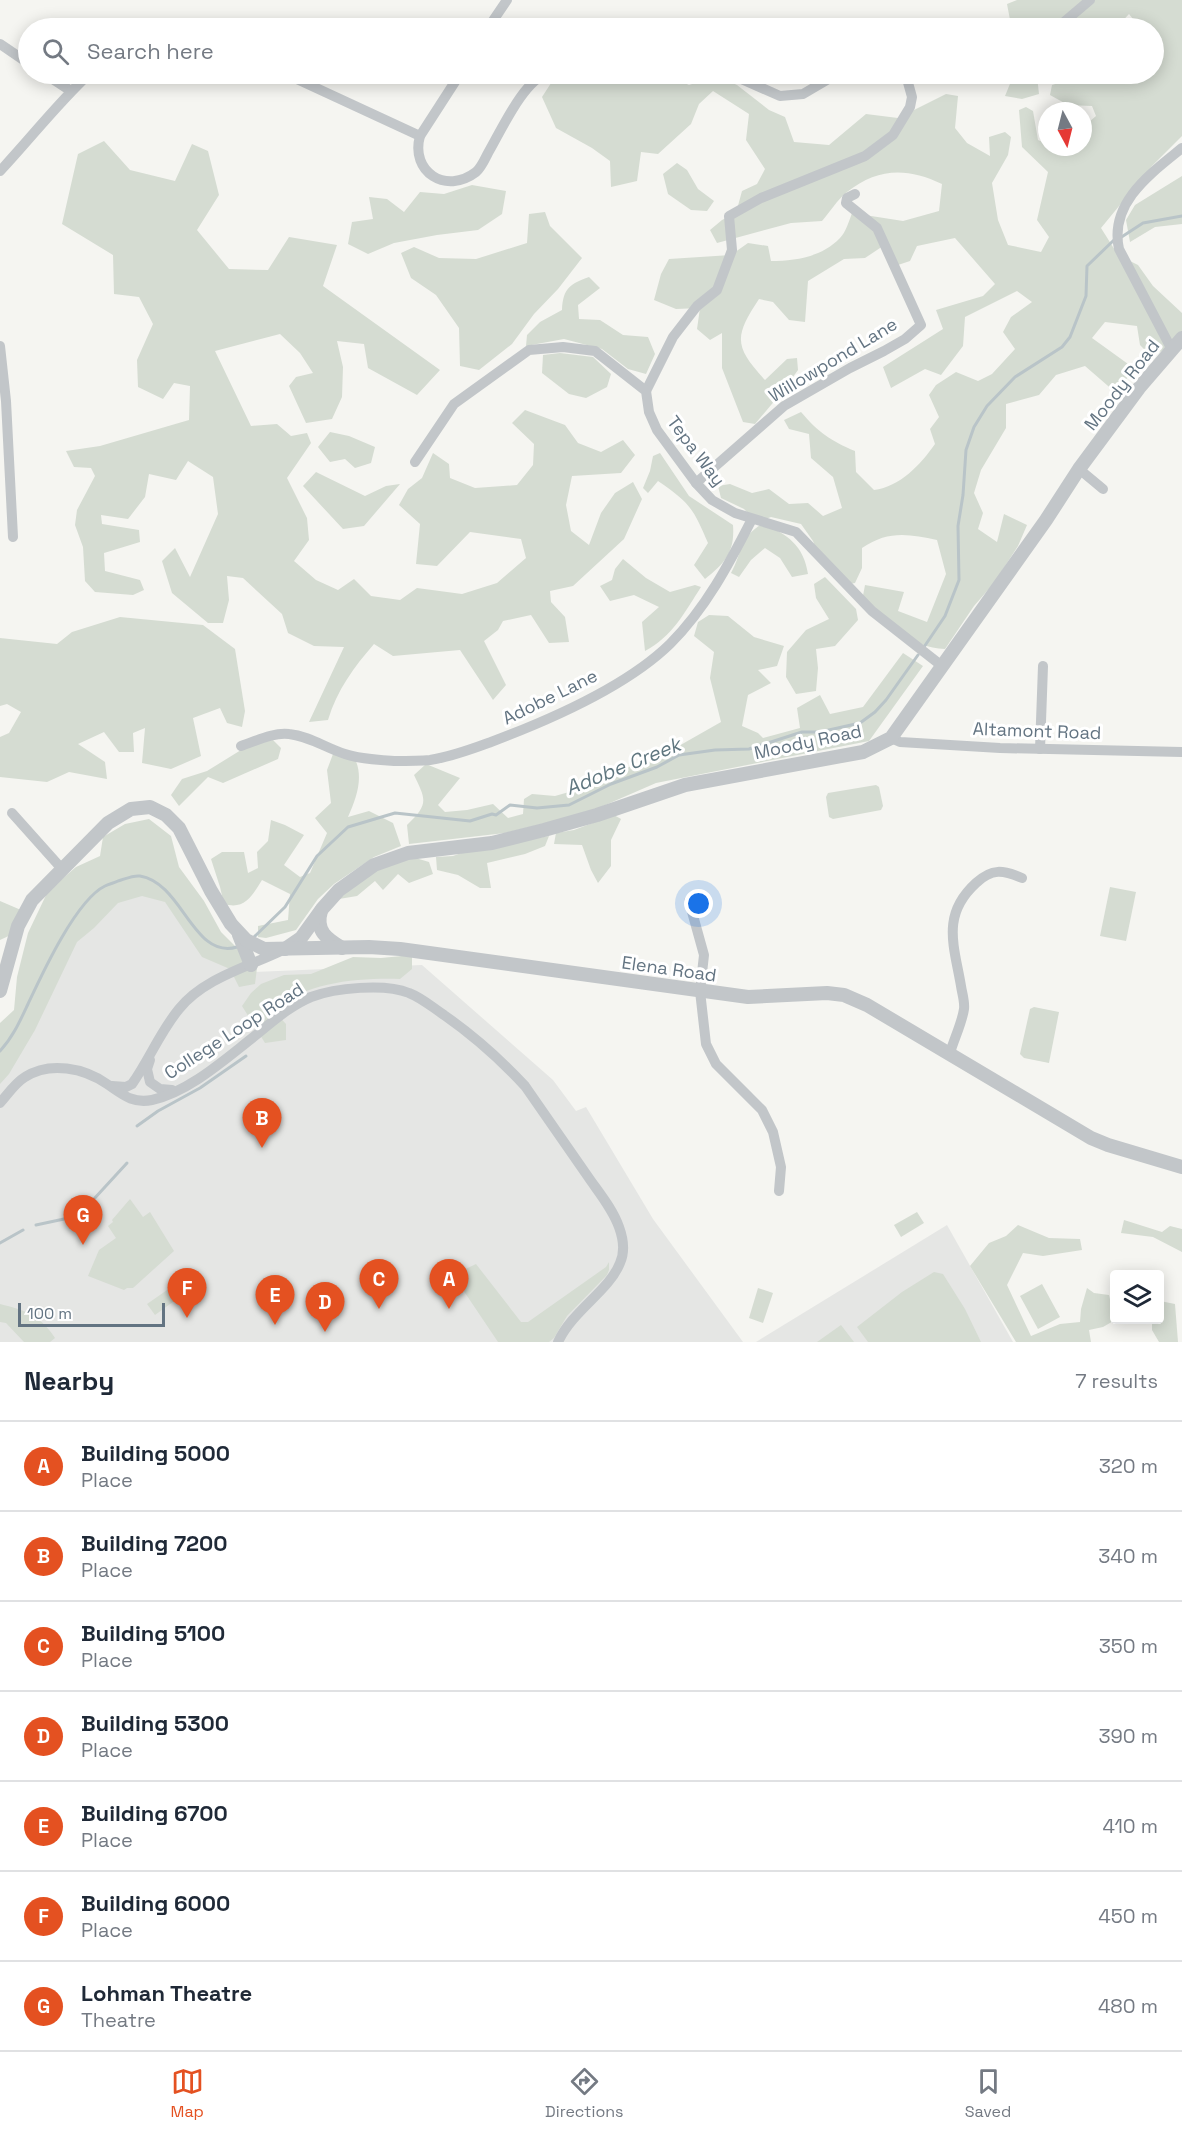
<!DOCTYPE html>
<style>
:root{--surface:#fff;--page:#f6f6f7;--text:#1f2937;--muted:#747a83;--line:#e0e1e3;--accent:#e45121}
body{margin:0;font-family:"Space Grotesk",sans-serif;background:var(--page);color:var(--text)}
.controls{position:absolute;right:18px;bottom:18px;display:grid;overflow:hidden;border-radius:6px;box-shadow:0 3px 15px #0003}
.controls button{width:54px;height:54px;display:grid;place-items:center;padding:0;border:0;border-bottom:2px solid var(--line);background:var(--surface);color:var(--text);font:30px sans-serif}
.compass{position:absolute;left:1038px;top:102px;width:54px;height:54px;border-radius:50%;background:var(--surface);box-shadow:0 3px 15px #0003;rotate:173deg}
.scale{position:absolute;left:18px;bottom:15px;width:147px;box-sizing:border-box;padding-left:6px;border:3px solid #637482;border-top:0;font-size:16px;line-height:21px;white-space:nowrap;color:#637482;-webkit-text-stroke:4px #fff;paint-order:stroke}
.you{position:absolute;left:699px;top:904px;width:21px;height:21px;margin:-15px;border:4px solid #fff;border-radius:50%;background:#1a73e8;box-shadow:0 0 0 9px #1a73e833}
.badge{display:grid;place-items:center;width:39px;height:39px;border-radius:50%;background:var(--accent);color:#fff;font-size:20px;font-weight:700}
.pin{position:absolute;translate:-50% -50px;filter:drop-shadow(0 2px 3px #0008)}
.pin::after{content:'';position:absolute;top:32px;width:21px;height:18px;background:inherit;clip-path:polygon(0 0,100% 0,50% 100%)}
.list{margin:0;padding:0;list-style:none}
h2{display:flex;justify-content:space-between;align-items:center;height:78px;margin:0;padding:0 24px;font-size:26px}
h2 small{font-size:20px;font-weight:400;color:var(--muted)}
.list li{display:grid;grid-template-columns:39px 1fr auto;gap:18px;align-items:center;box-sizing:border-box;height:90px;padding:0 24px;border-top:2px solid var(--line)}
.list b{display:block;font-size:22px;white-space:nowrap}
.list p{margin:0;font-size:20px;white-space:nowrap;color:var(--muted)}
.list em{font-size:20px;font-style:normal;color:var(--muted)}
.icon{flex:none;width:33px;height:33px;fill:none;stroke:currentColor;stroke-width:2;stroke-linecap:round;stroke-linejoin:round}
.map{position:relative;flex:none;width:1182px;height:1342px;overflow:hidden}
.search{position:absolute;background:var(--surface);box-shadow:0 3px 15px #0003;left:18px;right:18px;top:18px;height:66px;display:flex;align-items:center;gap:15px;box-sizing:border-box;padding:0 21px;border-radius:33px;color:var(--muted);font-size:22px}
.sheet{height:708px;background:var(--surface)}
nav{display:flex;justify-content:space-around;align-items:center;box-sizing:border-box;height:84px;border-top:2px solid var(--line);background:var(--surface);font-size:16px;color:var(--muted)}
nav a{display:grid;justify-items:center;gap:3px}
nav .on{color:var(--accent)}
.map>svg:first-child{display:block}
</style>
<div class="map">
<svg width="1182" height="1342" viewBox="0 0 1182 1342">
<rect width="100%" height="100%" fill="#f5f5f1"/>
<g fill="#e5e6e4">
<path d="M144,885L253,972L422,965L553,1080L576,1111L586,1107L653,1219L743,1342H0V1066L85,914Z"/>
<path d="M947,1225L1013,1342H756Z"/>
</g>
<g fill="#d5dcd2">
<path d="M1017,0H1182V136L1152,166L1101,228L1118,255L1138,265L1153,286L1182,313V338L1152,357L1140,345L1137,326L1105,322L1092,338L1135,369L1115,392L1085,366L1056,375L1039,395L1006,404V428L981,470L974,493L983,513L978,529L997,542L1004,514L1027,525L1018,546L994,583L974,606L945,649C911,648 886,623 862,601L865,585L904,592L898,611L927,622L946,574L937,540C909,534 888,530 862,548V568L855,583L845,585L819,557L813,541L801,524L771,517L757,522L744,509L721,498L718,486L730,484L752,493L769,489L789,504L808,503L823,516L842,508L833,477L811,458L809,434L789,429L784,420L801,412C818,432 831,441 855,451L856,472L874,490C900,487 921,464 935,444L930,429L939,417L929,395L936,385L956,372L978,381L992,374L1015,349L1003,332L1011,317L1032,302L1017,291L965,317L963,346L941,375L925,369L891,388L883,367L943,329L936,310L983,296L995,284L955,238L917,246L910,261L898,265L883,246L865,258L844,259L808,281L805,322L789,320L773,302L759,299C734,337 734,346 765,380L787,359L797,358L798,370L782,392L755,424L743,422L722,368V333L710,340L697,329L700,308L676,309L654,300L661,274L669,259L731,255L748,243L768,246L771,261C795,261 822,257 840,238C846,232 849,221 852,213L903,221L939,211L942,184C907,167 877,168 847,192C837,200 830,212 822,221L791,223L717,243L710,230L722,220L736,213L742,191L757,184L765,169L746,140L749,114L713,91L699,104L691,124L658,154L641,152L637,181L611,187L610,161L592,148L556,128L542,97L553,80L593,76L665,74L689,85L717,76L737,85L769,110L785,117L794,142L829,145L866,114L898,118L946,94L958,96L955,128L967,143L990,156L989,137L1005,132L1011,137L1008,155L992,183L998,220L1008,245L1041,252L1049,237L1037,220L1048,172L1022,147L1019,110L1026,107L1033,111L1038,140L1047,144V147H1083V127L1096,116L1092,106L1068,105L1050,95L1052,85L1065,81L1109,77L1111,74H1154V28H1140L1129,14L1116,28H985L1011,25L1007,4Z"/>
<path d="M1014,74H1053L1037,76L1039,94L1022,99L1005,96Z"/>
<path d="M104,141L130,170L175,181L192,144L208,151L219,195L197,230L229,269L268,270L289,237L337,245L323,286L440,370L417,395L368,368L364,344L337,341L343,367L342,397L332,419L306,423L289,386L296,377L313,373L300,353L280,334L215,351L251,426L277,424L291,436L307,433L311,443L287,478L307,518L309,540L294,561L316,580L338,590L354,579L371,596L400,600L417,588L462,594L497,583L526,558L521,539L470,532L437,566L416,564L420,524L399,505L408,489L422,478L433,453L449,464L450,478L475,488L517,485L533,465L534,444L512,423L525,410L565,425L578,443L601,452L623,440L635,455L621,473L572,476L566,505L571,531L589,545L601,513L615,493L633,482L642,499L624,539L573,586L550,591L551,602L565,617L569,642L549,643L531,615L503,621L498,630L484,641L506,685L493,700L460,650L393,656L374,644C354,667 337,690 328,720L309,722L344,647L314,646L288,633L282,614L243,578L227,576L229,600L223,623H208L172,593L162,561L175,548L190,577L218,514L213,477L188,461L176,480L149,474L145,497L128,519L101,515L102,524L139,530L140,542L104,553L105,571L140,580L144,590L133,595L95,592L85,581L83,547L75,525L77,510L95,476L91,468L74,467L66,451L100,446L189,420L190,386L174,383L163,399L138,387L137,360L153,324L139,297L114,294L113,255L62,224L78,154Z"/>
<path d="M677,163L687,170L698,189L714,201L707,211L691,210L668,194L663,174Z"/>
<path d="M1182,176V224L1155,227L1130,242L1126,220L1135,205Z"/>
<path d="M472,185L506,191L502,214L478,230L437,235L394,243L368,254L348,244L352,222L373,219L369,197L387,199L404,212L420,192L444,194Z"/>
<path d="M545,212L550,226L582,258L558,289L534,314L512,344L479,370L460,366L459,328L436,295L411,278L401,253L414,247L439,258L476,259L527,243L529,214Z"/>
<path d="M589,277L600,288L578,305L579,319L600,320L623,335L648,337L655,354L646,374L628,369L602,349L564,339L526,346L527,335L540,322L562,310C563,288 570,284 589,277Z"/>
<path d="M560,353L593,357L611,374L607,387L586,398L569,394L542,373L543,355Z"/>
<path d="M330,432L349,436L375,447L371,463L355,468L345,459L330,462L318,447Z"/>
<path d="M660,453L689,496L733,525C735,552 725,563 705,579L694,565L708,543C693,508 690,503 658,481L648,493L643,488L650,471L653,456Z"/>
<path d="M316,472L365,496L386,486L400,484L364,526L343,529L303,486Z"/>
<path d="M762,524C787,533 804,546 808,574L792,577L780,558L765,548L751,560L739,577L731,573C743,551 739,538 762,524Z"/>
<path d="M623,559L646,578L670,592L695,585L701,587C685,612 672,637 645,651L642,622L659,607L634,595L610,601L600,586L612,580L615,569Z"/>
<path d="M825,577L856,609L858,620L835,646L816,649L818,668L816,691L796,694L786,677L787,652L806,630L829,619L816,598L814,584Z"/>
<path d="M709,615L728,616L754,637L784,646L777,666L758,670L771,683L748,695L742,726L758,733L763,738L800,728L797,708L820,695L830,714L863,707L903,653L923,666L869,741L656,783L587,813L505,833L409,844L407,825C429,804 426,800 414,775L426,764L460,778L438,805L445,812L467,810L493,804L508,818L523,814L524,799L532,794L555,796L569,792L599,774L620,770L650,760L677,747L721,722L710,678L714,652L694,636L698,622Z"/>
<path d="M120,617L203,625L235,649L245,711L242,727L227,723L220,708L193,718L201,756L171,769L142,763L145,728L133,733L134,752H119L104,732L78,744L105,762L107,779L69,772L47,782L0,777V737L9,733L21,712L7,704L0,706V638L57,644L72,632Z"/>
<path d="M267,734L281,748L278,759L223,783L208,777L179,806L171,795L182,779L207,771Z"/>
<path d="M333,754L355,759C364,778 356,799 348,817L369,811L393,823L401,846L374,857L334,884L318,899L296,930L266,938L258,937V926L288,920L290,894L262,880C252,896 245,910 224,904L220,887L211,859L222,852H244L248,873L258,868L257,852L268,841L271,820L285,825L304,835L284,865L300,877L310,873L327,833L315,818L331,803L327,770Z"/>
<path d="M876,785L879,787L883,806L881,810L833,819L829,817L826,797L828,793Z"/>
<path d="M614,815L621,819L611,840V866L598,883L591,870L582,845L554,844L556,833L574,830Z"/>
<path d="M149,819L171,836L179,867L204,901L221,932L257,968L255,984L239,987L230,969L202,957L165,902L142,896L118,903L94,928L77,942L35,1030L9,1074L0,1084V1023L14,1010L17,977L28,933L48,891L76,867L100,856L103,837L125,824Z"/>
<path d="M549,836L545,846L525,854L487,863L491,888H480L458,875L437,870L436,857L453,856L470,850Z"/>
<path d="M409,856L429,862L433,874L409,883L398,874L383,890L375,881L357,896L339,899L363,878L380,866Z"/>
<path d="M1110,887L1136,892L1126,941L1100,936Z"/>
<path d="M0,901L21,910L15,933L0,940Z"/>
<path d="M412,955V969L400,979C356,978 308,982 273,1010L286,1024V1040L265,1043L242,1006L251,993L261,984L284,975L311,974L353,957L381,958Z"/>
<path d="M1034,1007L1059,1012L1049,1063L1024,1058L1020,1054L1030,1009Z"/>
<path d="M130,1199L143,1217L150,1212L174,1251L133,1288H127L124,1290L88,1276L99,1250L116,1238L108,1226L113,1222L112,1220Z"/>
<path d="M917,1212L924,1223L901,1237L894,1225Z"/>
<path d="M1124,1220L1162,1232L1170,1226L1182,1229V1252L1153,1237L1121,1233Z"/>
<path d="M1018,1225L1049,1238L1080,1239L1082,1250L1043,1256L1023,1253L1007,1285L1031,1336L1060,1324L1080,1322L1081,1309L1087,1288L1094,1293L1109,1295L1115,1320L1103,1327L1089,1330L1091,1342H1016L970,1266L989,1243L1006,1236Z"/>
<path d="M609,1262V1270L607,1275L567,1316L554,1338L549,1342H498L453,1275L476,1264L521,1322H528L606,1267Z"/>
<path d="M934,1272L943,1274L965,1309L981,1342H868L857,1327L902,1292Z"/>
<path d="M1042,1284L1060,1317L1038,1329L1020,1296Z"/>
<path d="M170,1288L177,1299L155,1315L147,1304Z"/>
<path d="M758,1288L773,1293L763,1323L749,1318Z"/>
<path d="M1160,1301L1175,1304L1178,1342H1159L1152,1330V1320H1160Z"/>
<path d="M0,1304C25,1310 41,1316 55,1338L50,1342H24L6,1323L0,1322Z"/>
<path d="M841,1325L854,1342H817Z"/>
</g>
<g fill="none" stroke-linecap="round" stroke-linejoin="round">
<g stroke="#b9c4c8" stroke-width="3">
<path d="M1120,238L1143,223L1182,216"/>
<path d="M924,647L945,616L959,580L958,526L963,495L966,450L974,427L987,406L1015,377L1062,347L1070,337L1086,296L1087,266L1114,240"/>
<path d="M254,937L285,907L317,856L348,827L395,813L470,821L492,814L496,815L510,805L537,808L569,805L611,784L657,767L679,755L715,750L749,749L802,732H820L860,723L875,712L886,700L918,655"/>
<path d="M0,1051C13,1037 20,1021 28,1004C42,974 76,900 105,886C109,884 114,883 118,881C125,879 133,875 140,876C183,883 193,960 237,947"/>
<path d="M137,1126L158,1111L200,1088L246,1056"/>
<path d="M76,1212L93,1200L127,1163"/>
<path d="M36,1225L64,1219"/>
<path d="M0,1243L23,1230"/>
</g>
<g stroke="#c2c6c9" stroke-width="10">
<path d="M488,28L507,0"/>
<path d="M1057,28L1090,0"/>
<path d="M0,44L28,63"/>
<path d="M45,74L71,91"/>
<path d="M286,74L420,136"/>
<path d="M460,74L420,136C410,172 446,195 476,172C481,168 485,159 488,153C500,133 525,77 548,74"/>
<path d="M730,74L780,96L803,94L837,74"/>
<path d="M0,171C30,139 57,104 89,74"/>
<path d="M0,346L6,401L13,537"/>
<path d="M1172,350L1119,249C1109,203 1150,174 1182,148"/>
<path d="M646,391L673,337L697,306L717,290L732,250L729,216L761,198L865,156L893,135L910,107L912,97L907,79L903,74"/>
<path d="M415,462L454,404L529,350L563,347L595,351L646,391L649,412L657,430L696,483L712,500L735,513L796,532L872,611L942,666"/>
<path d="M1079,469L1103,489"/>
<path d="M696,483L784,406L850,368L884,351L905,339L921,325L877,228L846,203L847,198L855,194"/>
<path d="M891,738L900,742L1000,748L1182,752"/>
<path d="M241,746C256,741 274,732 289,734C309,736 326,748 345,754C359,759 379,760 394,761C406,761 419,761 430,760C451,757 472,749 491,742C547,721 627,686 670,644C706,608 729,564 752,519"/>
<path d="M1040,749L1043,666"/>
<path d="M12,813L62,869"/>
<path d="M689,901L704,955L700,991L706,1044L716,1064L762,1110L773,1132L781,1167L779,1191"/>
<path d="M950,1053C954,1039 962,1023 964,1009C965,1002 962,993 961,986C954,945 941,915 976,883C992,868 1003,870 1022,878"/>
<path d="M150,1060L147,1069L150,1082L160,1089L172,1090"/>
<path d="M112,1086L126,1087L132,1084C149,1060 160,1032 179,1009C204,978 248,967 283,950"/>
<path d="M0,1103C8,1094 15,1083 25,1077C50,1061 84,1068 107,1084C122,1094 132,1104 152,1100C188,1092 223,1061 251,1039C270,1024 289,1006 311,997C335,988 385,983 409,993C422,998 432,1007 444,1015C474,1036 500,1059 525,1086C547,1118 569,1149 591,1181C601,1195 613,1210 619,1227C623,1238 625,1252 620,1263C609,1291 573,1310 558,1342"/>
</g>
<g stroke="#c2c6c9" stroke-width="14">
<path d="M321,911C315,931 327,939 342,948"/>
<path d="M239,935L251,965"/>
<path d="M285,949L301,938L322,909L339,890L374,865L408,853L492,843L544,830L597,815L685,785L863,752L891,738L1046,520L1079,469L1139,388L1182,338"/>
<path d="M0,991L18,926L32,900L108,823L131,809L150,807L166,815L179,828L211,891L231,924L246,940L264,949L369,947L400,949L748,997L827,993L844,995L867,1005L1091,1138L1108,1145L1182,1167"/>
</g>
</g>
<g text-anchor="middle" stroke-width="6" stroke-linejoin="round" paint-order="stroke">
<g font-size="18" fill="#637482" stroke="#fff">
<text transform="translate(833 360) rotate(-31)" y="6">Willowpond Lane</text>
<text transform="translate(1122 385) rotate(-52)" y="6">Moody Road</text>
<text transform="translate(696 451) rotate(53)" y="6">Tepa Way</text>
<text transform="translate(550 697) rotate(-26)" y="6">Adobe Lane</text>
<text transform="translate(1037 731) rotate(2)" y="6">Altamont Road</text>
<text transform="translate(808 742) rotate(-12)" y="6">Moody Road</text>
<text transform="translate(669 969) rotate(8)" y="6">Elena Road</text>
<text transform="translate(234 1031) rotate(-33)" y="6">College Loop Road</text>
</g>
<g font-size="20" font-style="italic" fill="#5f767f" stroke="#fff">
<text transform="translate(623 766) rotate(-22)" y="7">Adobe Creek</text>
</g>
</g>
</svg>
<div class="controls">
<button><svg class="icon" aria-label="layers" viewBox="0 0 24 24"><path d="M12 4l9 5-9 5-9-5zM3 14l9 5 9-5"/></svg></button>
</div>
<svg class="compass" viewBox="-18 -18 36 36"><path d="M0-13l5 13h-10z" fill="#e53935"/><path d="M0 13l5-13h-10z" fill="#747a83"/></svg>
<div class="scale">100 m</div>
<div class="you"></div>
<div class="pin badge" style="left:449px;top:1309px">A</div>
<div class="pin badge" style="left:262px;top:1148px">B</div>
<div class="pin badge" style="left:379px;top:1309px">C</div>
<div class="pin badge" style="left:325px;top:1332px">D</div>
<div class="pin badge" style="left:275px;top:1325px">E</div>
<div class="pin badge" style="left:187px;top:1318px">F</div>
<div class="pin badge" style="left:83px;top:1245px">G</div>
<div class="search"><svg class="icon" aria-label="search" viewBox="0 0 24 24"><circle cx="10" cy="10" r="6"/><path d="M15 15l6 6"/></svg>Search here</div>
</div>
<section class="sheet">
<h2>Nearby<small>7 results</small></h2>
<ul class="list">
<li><span class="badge">A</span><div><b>Building 5000</b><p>Place</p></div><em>320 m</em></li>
<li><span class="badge">B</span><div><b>Building 7200</b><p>Place</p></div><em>340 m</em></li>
<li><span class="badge">C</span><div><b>Building 5100</b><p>Place</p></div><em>350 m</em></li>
<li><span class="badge">D</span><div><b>Building 5300</b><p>Place</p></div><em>390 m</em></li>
<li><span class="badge">E</span><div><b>Building 6700</b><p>Place</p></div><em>410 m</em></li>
<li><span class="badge">F</span><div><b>Building 6000</b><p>Place</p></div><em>450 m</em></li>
<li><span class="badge">G</span><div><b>Lohman Theatre</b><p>Theatre</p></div><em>480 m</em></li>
</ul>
</section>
<nav>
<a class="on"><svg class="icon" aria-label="map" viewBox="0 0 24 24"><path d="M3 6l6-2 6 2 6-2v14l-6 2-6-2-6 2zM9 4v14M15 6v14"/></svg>Map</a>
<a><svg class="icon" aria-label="directions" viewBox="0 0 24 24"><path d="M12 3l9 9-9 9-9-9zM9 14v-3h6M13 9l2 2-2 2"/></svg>Directions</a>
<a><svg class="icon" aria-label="saved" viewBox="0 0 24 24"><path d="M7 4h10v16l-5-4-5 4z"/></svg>Saved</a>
</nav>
